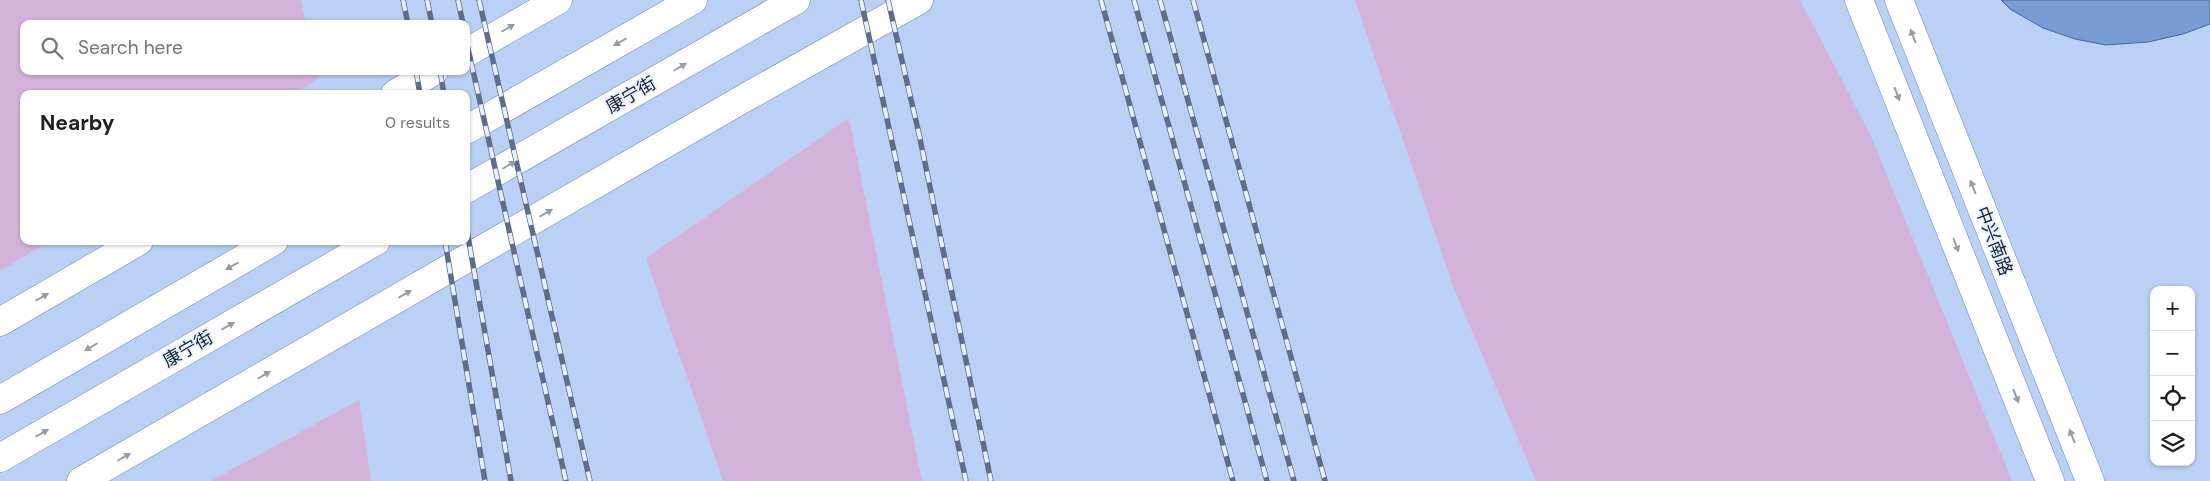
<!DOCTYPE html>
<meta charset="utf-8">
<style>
:root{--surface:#fff;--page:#f6f6f6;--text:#202124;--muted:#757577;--line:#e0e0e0}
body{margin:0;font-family:"DM Sans","Noto Sans SC",sans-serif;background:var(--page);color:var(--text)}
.controls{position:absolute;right:15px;bottom:15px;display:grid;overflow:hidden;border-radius:10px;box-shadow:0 1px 4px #0004}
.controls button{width:45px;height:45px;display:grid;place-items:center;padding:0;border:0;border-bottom:1px solid var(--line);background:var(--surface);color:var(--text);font:25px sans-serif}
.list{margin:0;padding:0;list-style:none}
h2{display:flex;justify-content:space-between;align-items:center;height:65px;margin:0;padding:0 20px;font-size:21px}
h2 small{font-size:16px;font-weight:400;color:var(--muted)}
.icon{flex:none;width:28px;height:28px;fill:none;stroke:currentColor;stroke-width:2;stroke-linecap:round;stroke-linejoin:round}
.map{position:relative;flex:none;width:2210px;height:481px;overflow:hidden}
.search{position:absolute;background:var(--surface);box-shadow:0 1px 4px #0004;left:20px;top:20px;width:450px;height:55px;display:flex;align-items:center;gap:12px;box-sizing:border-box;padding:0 18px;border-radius:10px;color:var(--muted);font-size:19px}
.panel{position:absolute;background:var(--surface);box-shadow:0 1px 4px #0004;left:20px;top:90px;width:450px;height:155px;border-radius:10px}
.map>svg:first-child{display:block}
</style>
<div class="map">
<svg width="2210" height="481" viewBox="0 0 2210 481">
<rect width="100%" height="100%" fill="#bad0f4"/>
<g fill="#d4b3db">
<path d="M0,0H301L306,24H24V71H317L319,78L293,94H24V241H50L0,271Z"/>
<path d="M1355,0H1800L1871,136L2012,481H1536L1454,289Z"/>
<path d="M849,118L922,481H723L646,258Z"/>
<path d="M359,400L371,481H211Z"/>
</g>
<path fill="#789bd4" stroke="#47679d" d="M2001,0H2210V24L2183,34L2148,42L2106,45L2075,39L2043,28L2010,9Z"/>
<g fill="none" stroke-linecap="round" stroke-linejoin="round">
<defs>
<g id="secondary">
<path d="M1859,0L2050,481"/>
<path d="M1899,0L2090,481"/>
<path d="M466,53L558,0"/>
<path d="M395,94L434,71"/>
<path d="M466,130L693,0"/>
<path d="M466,189L796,0"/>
<path d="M0,322L139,241"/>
<path d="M0,400L274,241"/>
<path d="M0,458L376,241"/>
<path d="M81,481L741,100L919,0"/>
</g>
</defs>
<use href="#secondary" stroke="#6587bf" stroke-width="29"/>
<use href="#secondary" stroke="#fff" stroke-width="28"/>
<defs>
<g id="rail">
<path d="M403,0L408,24"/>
<path d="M427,0L432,24"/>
<path d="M458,0L463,24"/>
<path d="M479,0L590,481"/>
<path d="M861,0L966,481"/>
<path d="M888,0L919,134L991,481"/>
<path d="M1101,0L1233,481"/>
<path d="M1134,0L1267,481"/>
<path d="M1160,0L1294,481"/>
<path d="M1193,0L1325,481"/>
<path d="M466,40L566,481"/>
<path d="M416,71L420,94"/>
<path d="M440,71L444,94"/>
<path d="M466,225L511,481"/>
<path d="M445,241L485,481"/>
</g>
</defs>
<use href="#rail" stroke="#5d6e8a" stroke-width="5.5"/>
<use href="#rail" stroke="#e8f0fc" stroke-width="4" stroke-dasharray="11" stroke-linecap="butt"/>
</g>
<defs><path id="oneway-solid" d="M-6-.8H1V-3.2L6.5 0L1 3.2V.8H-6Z" transform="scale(1.25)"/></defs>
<g fill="#969ca6">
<use href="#oneway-solid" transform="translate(508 28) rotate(-30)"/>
<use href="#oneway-solid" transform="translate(1913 36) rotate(-111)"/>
<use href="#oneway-solid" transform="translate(620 42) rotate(150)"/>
<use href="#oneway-solid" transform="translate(680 67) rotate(-30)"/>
<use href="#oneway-solid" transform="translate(1897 94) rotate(69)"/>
<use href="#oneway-solid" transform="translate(509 165) rotate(-30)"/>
<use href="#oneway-solid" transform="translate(1973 187) rotate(-111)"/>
<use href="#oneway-solid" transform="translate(546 213) rotate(-30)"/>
<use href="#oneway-solid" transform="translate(1956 245) rotate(69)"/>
<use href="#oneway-solid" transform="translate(232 266) rotate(150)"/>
<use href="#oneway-solid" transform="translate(405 294) rotate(-30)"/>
<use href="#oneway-solid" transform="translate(42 297) rotate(-30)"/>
<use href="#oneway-solid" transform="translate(228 326) rotate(-30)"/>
<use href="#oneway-solid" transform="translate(91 347) rotate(150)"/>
<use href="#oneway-solid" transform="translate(264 375) rotate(-30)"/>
<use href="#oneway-solid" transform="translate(2016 396) rotate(68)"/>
<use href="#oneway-solid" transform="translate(42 433) rotate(-30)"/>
<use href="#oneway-solid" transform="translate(2072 436) rotate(-112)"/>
<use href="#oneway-solid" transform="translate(124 457) rotate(-30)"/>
</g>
<g text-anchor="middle" stroke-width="4" stroke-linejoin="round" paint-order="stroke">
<g font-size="18" fill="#152339" stroke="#e8f0fc">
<text transform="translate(631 95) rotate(-30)" y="6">康宁街</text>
<text transform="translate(1994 241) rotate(69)" y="6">中兴南路</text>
<text transform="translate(188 349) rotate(-30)" y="6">康宁街</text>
</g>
</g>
</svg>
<div class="controls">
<button>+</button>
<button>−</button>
<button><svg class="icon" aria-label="locate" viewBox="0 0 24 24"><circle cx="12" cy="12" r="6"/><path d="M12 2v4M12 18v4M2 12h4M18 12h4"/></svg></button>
<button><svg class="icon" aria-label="layers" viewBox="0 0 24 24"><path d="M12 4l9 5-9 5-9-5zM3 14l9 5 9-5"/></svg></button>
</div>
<div class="search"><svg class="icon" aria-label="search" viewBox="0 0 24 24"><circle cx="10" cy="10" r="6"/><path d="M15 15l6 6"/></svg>Search here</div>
<section class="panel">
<h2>Nearby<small>0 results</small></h2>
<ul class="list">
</ul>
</section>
</div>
